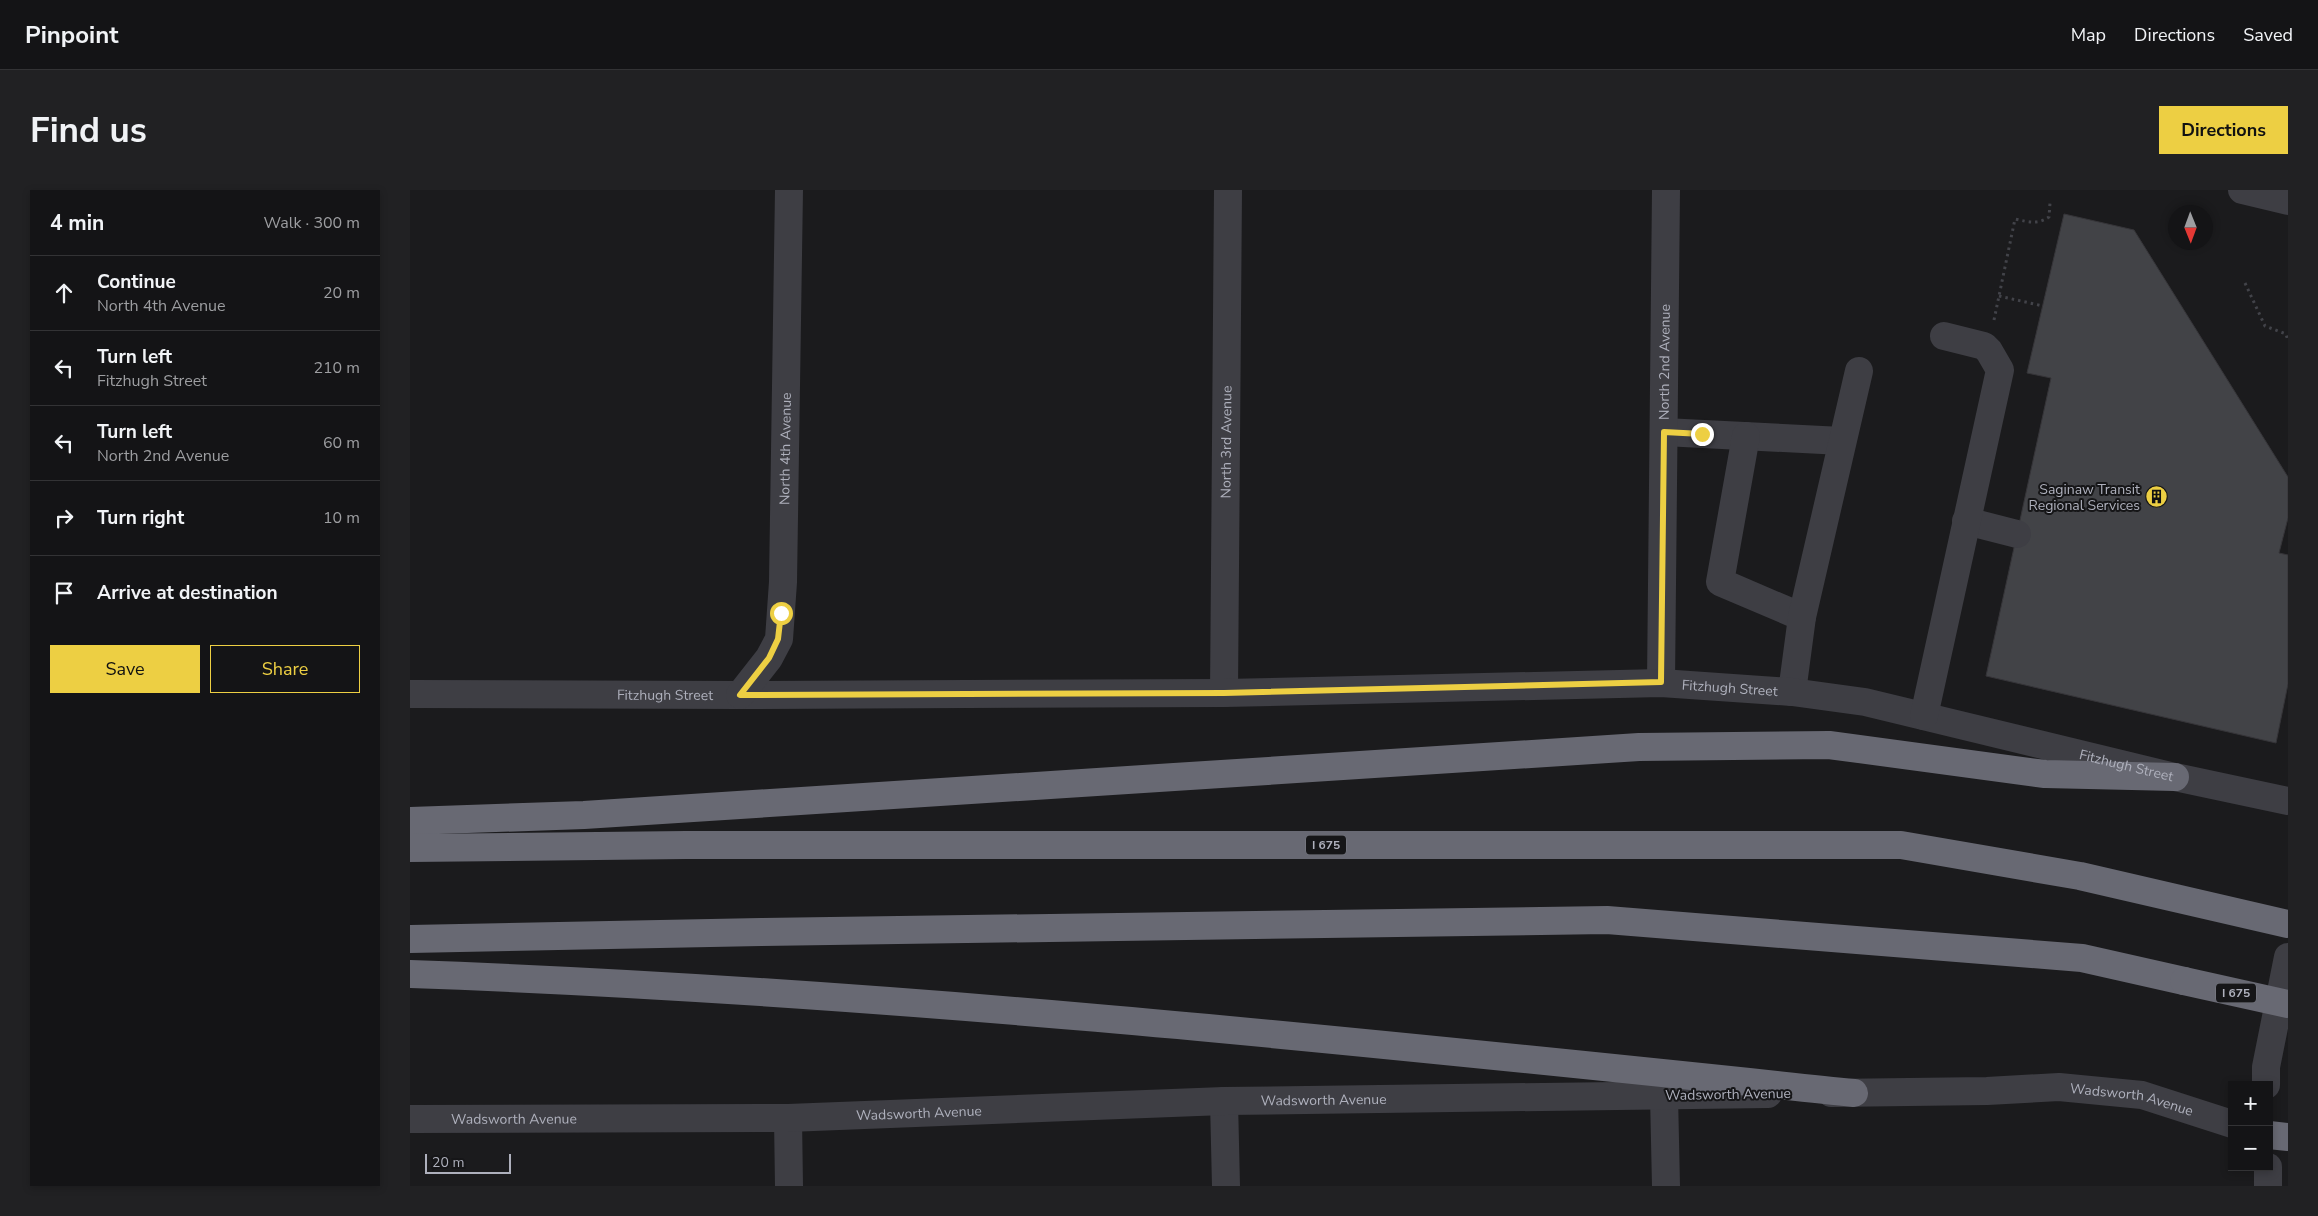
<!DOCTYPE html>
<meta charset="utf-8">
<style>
:root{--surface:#141416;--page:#212123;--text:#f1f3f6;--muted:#9d9ea1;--line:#333335;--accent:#edcf43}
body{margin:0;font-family:"Nunito Sans",sans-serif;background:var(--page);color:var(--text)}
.controls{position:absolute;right:15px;bottom:15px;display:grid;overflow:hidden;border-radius:0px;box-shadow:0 2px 8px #0003}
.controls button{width:45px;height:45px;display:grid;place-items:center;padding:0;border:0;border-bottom:1px solid var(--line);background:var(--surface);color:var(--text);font:25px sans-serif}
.compass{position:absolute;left:1758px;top:15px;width:45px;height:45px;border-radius:50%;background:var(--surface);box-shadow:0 2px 8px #0003;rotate:179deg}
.scale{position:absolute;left:15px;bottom:12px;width:86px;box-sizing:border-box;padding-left:5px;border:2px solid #aeb0bc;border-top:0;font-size:14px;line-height:18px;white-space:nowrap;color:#aeb0bc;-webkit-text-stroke:4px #161618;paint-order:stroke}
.stop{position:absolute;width:15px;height:15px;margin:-11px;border:4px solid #edcf43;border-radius:50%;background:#fff}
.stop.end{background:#edcf43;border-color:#fff;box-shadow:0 1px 5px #0008}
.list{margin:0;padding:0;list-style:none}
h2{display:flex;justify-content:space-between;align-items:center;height:65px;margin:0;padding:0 20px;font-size:21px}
h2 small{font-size:16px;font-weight:400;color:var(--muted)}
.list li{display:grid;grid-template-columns:32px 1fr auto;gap:15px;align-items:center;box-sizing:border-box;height:75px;padding:0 20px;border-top:1px solid var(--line)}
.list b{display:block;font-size:19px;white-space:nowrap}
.list p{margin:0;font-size:16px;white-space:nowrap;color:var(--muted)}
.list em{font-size:16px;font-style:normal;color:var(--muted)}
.actions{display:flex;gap:10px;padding:15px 20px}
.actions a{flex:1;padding:11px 0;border:1px solid var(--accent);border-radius:0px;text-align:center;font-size:18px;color:var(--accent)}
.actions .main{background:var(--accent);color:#111}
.icon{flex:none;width:28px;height:28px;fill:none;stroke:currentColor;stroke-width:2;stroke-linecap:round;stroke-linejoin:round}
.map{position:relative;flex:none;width:1878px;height:996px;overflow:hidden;border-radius:0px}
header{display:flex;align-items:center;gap:30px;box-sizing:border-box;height:70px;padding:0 25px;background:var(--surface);border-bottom:1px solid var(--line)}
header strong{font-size:24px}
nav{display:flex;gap:28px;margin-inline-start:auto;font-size:18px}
.intro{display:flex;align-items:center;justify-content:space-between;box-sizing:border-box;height:120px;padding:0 30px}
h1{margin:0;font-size:35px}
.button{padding:12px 22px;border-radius:0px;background:var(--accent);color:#111;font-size:18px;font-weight:700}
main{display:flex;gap:30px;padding:0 30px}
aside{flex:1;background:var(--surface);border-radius:0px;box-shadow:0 2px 8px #0003}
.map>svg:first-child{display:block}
</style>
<header>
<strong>Pinpoint</strong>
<nav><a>Map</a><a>Directions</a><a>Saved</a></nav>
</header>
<div class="intro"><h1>Find us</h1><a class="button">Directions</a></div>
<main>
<aside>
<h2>4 min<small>Walk · 300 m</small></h2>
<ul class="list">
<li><svg class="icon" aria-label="ahead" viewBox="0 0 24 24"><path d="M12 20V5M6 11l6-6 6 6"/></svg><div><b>Continue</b><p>North 4th Avenue</p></div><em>20 m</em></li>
<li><svg class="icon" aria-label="left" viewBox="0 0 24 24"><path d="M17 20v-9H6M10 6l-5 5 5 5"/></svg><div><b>Turn left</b><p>Fitzhugh Street</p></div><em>210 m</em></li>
<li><svg class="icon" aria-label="left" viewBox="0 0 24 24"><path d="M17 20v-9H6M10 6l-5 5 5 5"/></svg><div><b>Turn left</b><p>North 2nd Avenue</p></div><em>60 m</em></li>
<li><svg class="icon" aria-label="right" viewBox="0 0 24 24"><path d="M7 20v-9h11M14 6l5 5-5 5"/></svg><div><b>Turn right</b></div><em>10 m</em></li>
<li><svg class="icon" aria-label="arrive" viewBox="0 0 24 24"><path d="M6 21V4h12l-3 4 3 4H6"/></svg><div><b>Arrive at destination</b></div></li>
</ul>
<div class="actions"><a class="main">Save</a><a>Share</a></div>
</aside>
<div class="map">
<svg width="1878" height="996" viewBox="0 0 1878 996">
<rect width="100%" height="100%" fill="#1b1b1d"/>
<path fill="#424347" stroke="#363539" d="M1654,24L1724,40L1878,287V328L1869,363L1878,365V494L1866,553L1576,486L1641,188L1617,183Z"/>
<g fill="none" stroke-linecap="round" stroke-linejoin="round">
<g stroke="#424349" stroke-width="3" stroke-dasharray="2.5 4" stroke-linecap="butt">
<path d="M1835,93L1855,136L1876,144L1878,151"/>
<path d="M1589,106L1633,116"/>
<path d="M1584,130L1605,29C1619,32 1627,35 1639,27L1640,13"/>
</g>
<g stroke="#3e3e44" stroke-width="28">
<path d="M1832,0L1878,11"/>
<path d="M1254,242L1432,251"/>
<path d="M1336,246L1310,392L1392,427"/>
<path d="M1556,331L1607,344"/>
<path id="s1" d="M1251,493L1256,0"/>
<path d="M1382,502L1392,427L1449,181"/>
<path id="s2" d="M814,503L818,0"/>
<path id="s3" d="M0,504L330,505L814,503L1251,493L1382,502L1455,512L1765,587L1878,611"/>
<path id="s4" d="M330,505L359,468L369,449L373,392L379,0"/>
<path d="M1514,526L1590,180L1579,161L1574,156L1534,146"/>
<path d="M1856,895V877L1878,767"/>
<path id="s5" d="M1421,903L1577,901L1649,897L1732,905L1822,934"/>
<path d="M1254,905L1256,996"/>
<path d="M814,911L816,996"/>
<path d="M378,928L379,996"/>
<path id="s6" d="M0,929L378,928L814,911L1358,904"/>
<path d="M1858,977V996"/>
</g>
<g stroke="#686973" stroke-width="28">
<path d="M0,631L174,625L1229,557L1419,555L1635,584L1765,587"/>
<path d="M0,658L276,655H1491L1670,686L1878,734"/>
<path d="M0,749L351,742L1197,730L1672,768L1774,791"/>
<path d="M0,784C483,801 964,853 1444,903"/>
<path d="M1859,945L1878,947"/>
</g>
<path stroke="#686973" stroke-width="28" d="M1774,791L1878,814"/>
</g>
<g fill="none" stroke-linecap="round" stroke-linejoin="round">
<path stroke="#edcf43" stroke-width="6" d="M371,423L368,449L359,468L330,505L814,503L1251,492L1254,242L1292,244"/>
</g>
<defs>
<symbol id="building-disc" viewBox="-11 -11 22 22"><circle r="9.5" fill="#edcf43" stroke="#161618"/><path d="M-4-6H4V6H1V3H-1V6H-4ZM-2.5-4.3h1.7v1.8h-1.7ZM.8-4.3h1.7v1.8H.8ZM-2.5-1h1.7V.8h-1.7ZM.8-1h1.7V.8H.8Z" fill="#111"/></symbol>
</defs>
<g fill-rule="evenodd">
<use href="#building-disc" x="1734" y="294" width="25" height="25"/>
</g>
<g text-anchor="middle" stroke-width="4" stroke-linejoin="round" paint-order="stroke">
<g fill="#161618" stroke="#80828b" stroke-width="1">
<rect x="896" y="645.5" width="40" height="19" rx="4"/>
<rect x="1806" y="793.5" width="40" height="19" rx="4"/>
</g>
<g font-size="12" font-weight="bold" fill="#aeb0bc">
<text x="916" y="659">I 675</text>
<text x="1826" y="807">I 675</text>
</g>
<g font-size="14" fill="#aeb0bc" stroke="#161618">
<text dy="5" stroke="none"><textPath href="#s1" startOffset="321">North 2nd Avenue</textPath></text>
<text dy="5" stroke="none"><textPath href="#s2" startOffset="251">North 3rd Avenue</textPath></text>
<text dy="5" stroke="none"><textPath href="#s4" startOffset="259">North 4th Avenue</textPath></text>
<text dy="5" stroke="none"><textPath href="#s3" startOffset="1320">Fitzhugh Street</textPath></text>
<text dy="5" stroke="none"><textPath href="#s3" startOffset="255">Fitzhugh Street</textPath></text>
<text dy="5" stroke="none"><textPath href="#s3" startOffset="1725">Fitzhugh Street</textPath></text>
<text transform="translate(1318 904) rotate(-1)" y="5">Wadsworth Avenue</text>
<text dy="5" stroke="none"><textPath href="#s6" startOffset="914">Wadsworth Avenue</textPath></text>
<text dy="5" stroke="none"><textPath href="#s5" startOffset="302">Wadsworth Avenue</textPath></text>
<text dy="5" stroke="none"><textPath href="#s6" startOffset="509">Wadsworth Avenue</textPath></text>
<text dy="5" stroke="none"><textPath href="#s6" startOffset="104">Wadsworth Avenue</textPath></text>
</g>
<g font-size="14" fill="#aeb0bc" stroke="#161618" text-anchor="end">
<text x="1730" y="304">Saginaw Transit<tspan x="1730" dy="16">Regional Services</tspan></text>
</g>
</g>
</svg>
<div class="controls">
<button>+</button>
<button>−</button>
</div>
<svg class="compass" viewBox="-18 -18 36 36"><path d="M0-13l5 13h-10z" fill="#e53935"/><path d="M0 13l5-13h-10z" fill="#9d9ea1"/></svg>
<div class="scale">20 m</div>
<div class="stop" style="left:371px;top:423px"></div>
<div class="stop end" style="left:1292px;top:244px"></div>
</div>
</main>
